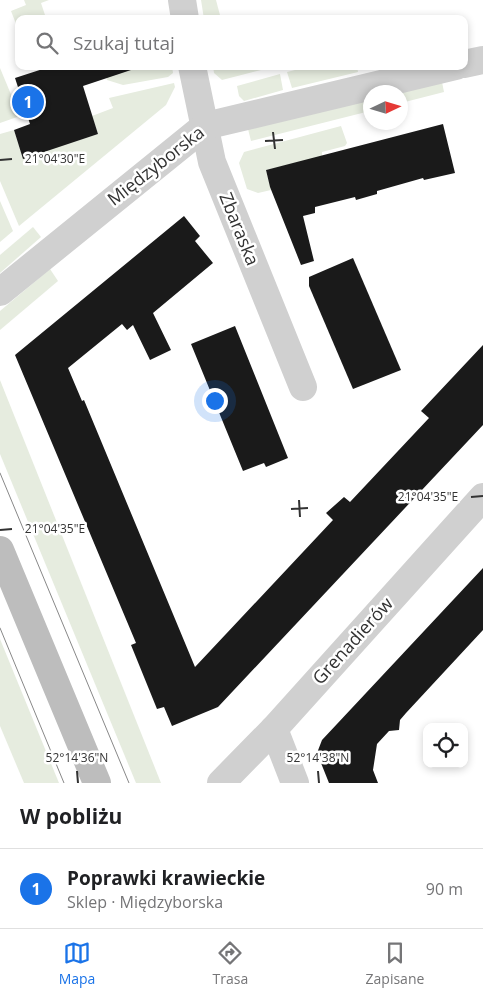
<!DOCTYPE html>
<html lang="pl">
<meta charset="utf-8">
<style>
:root{--surface:#fff;--page:#f2f2f2;--text:#202124;--muted:#757577;--line:#e0e0e0;--accent:#1a73e8}
body{margin:0;font-family:"Open Sans",sans-serif;background:var(--page);color:var(--text)}
.controls{position:absolute;right:15px;bottom:15px;display:grid;overflow:hidden;border-radius:10px;box-shadow:0 2px 8px #0003}
.controls button{width:45px;height:45px;display:grid;place-items:center;padding:0;border:0;border-bottom:1px solid var(--line);background:var(--surface);color:var(--text);font:25px sans-serif}
.compass{position:absolute;left:363px;top:85px;width:45px;height:45px;border-radius:50%;background:var(--surface);box-shadow:0 2px 8px #0003;rotate:86deg}
.you{position:absolute;left:214px;top:400px;width:18px;height:18px;margin:-12px;border:4px solid #fff;border-radius:50%;background:#1a73e8;box-shadow:0 0 0 8px #1a73e833}
.badge{display:grid;place-items:center;width:32px;height:32px;border-radius:50%;background:var(--accent);color:#fff;font-size:16px;font-weight:700}
.pin{position:absolute;translate:-50% -50%;border:2px solid #fff;box-shadow:0 1px 5px #0006}
.list{margin:0;padding:0;list-style:none}
h2{display:flex;justify-content:space-between;align-items:center;height:65px;margin:0;padding:0 20px;font-size:21px}
h2 small{font-size:16px;font-weight:400;color:var(--muted)}
.list li{display:grid;grid-template-columns:32px 1fr auto;gap:15px;align-items:center;box-sizing:border-box;height:80px;padding:0 20px;border-top:1px solid var(--line)}
.list b{display:block;font-size:19px;white-space:nowrap}
.list p{margin:0;font-size:16px;white-space:nowrap;color:var(--muted)}
.list em{font-size:16px;font-style:normal;color:var(--muted)}
.icon{flex:none;width:28px;height:28px;fill:none;stroke:currentColor;stroke-width:2;stroke-linecap:round;stroke-linejoin:round}
.map{position:relative;flex:none;width:483px;height:783px;overflow:hidden}
.search{position:absolute;background:var(--surface);box-shadow:0 2px 8px #0003;left:15px;right:15px;top:15px;height:55px;display:flex;align-items:center;gap:12px;box-sizing:border-box;padding:0 18px;border-radius:10px;color:var(--muted);font-size:19px}
.sheet{height:145px;background:var(--surface)}
nav{display:flex;justify-content:space-around;align-items:center;box-sizing:border-box;height:70px;border-top:1px solid var(--line);background:var(--surface);font-size:14px;color:var(--muted)}
nav a{display:grid;justify-items:center;gap:2px}
nav .on{color:var(--accent)}
.map>svg:first-child{display:block}
</style>
<div class="map">
<svg width="483" height="783" viewBox="0 0 483 783">
<rect width="100%" height="100%" fill="#fff"/>
<g fill="#e6ecdf">
<path d="M24,0H49L41,3L46,18L19,19L18,29L11,11L26,5Z"/>
<path d="M201,0H216L221,19H204Z"/>
<path d="M103,66H172L173,73L168,77L123,85L107,80Z"/>
<path d="M213,66H277L222,80L214,73Z"/>
<path d="M311,66H357L358,72L292,88L287,72Z"/>
<path d="M0,68L20,116L0,123Z"/>
<path d="M280,74L283,90L244,101L239,96L237,86Z"/>
<path d="M441,77L444,92L401,103L400,92Z"/>
<path d="M174,83L175,87L166,105L19,226L0,181V134L14,130L23,158L98,134L92,116L113,108L109,98Z"/>
<path d="M370,96V111L251,141L248,129Z"/>
<path d="M341,126L347,143L345,146L322,152V157L266,170L271,190L258,193L247,189L239,163L244,152Z"/>
<path d="M0,201L13,231L0,242Z"/>
<path d="M33,227L41,237L0,273V255Z"/>
<path d="M50,269L58,281L0,330V311Z"/>
<path d="M0,380L161,783H136L0,454Z"/>
<path d="M0,639L59,783H24L0,726Z"/>
</g>
<g fill="#1a1a1a">
<path d="M52,66H130L131,70L83,86L98,134L23,159L14,130L30,124L15,78Z"/>
<path d="M443,124L455,173L424,180L423,178L377,191V194L356,200L355,197L315,207V213L303,216L314,261L301,265L270,187L266,170Z"/>
<path d="M184,216L200,236L195,241L213,263L153,313L171,350L150,360L133,325L127,330L122,324L68,368L82,401L84,400L195,667L333,520L326,513L344,497L350,502L429,418L421,411L483,345V425L218,707L172,726L164,707L157,709L131,645L136,643L15,355Z"/>
<path d="M353,258L401,370L353,389L309,286V277Z"/>
<path d="M235,326L288,458L266,467L264,463L243,471L191,344Z"/>
<path d="M483,568V630L406,713L400,720L399,730L389,731L377,744L373,770L378,783H329L317,753L322,740Z"/>
</g>
<g fill="none" stroke-linecap="round" stroke-linejoin="round">
<g stroke="#d0d0d0" stroke-width="28">
<path d="M182,0L185,19"/>
<path d="M192,66L212,162L303,387"/>
<path d="M274,729L295,783"/>
</g>
<g stroke="#d0d0d0" stroke-width="28">
<path d="M464,64L483,60"/>
<path d="M0,292L205,126L456,66"/>
<path d="M221,783L274,729L483,497"/>
</g>
<path stroke="#bdbdbd" stroke-width="28" d="M0,550L97,783"/>
<g stroke="#888" stroke-width="1">
<path d="M0,473L129,783"/>
<path d="M0,628L64,783"/>
</g>
</g>
<path fill="none" stroke="#333" stroke-width="2" d="M273,132L275,149M265,141L283,140M0,160L12,159M471,497L483,496M299,500L300,517M291,509L308,508M0,530L12,529M77,771L78,783M318,771L319,783"/>
<g text-anchor="middle" stroke-width="5" stroke-linejoin="round" paint-order="stroke">
<g font-size="18" fill="#333" stroke="#fff">
<text transform="translate(156 166) rotate(-38)" y="6">Międzyborska</text>
<text transform="translate(239 229) rotate(68)" y="6">Zbaraska</text>
<text transform="translate(353 641) rotate(-48)" y="6">Grenadierów</text>
</g>
</g>
<g font-size="12" text-anchor="middle" fill="#333" stroke="#fff" stroke-width="5" stroke-linejoin="round" paint-order="stroke">
<text x="55" y="163">21°04'30"E</text>
<text x="428" y="501">21°04'35"E</text>
<text x="55" y="533">21°04'35"E</text>
<text x="77" y="762">52°14'36"N</text>
<text x="318" y="762">52°14'38"N</text>
</g>
</svg>
<div class="controls">
<button><svg class="icon" aria-label="locate" viewBox="0 0 24 24"><circle cx="12" cy="12" r="6"/><path d="M12 2v4M12 18v4M2 12h4M18 12h4"/></svg></button>
</div>
<svg class="compass" viewBox="-18 -18 36 36"><path d="M0-13l5 13h-10z" fill="#e53935"/><path d="M0 13l5-13h-10z" fill="#757577"/></svg>
<div class="you"></div>
<div class="pin badge" style="left:28px;top:102px">1</div>
<div class="search"><svg class="icon" aria-label="search" viewBox="0 0 24 24"><circle cx="10" cy="10" r="6"/><path d="M15 15l6 6"/></svg>Szukaj tutaj</div>
</div>
<section class="sheet">
<h2>W pobliżu<small></small></h2>
<ul class="list">
<li><span class="badge">1</span><div><b>Poprawki krawieckie</b><p>Sklep · Międzyborska</p></div><em>90 m</em></li>
</ul>
</section>
<nav>
<a class="on"><svg class="icon" aria-label="map" viewBox="0 0 24 24"><path d="M3 6l6-2 6 2 6-2v14l-6 2-6-2-6 2zM9 4v14M15 6v14"/></svg>Mapa</a>
<a><svg class="icon" aria-label="directions" viewBox="0 0 24 24"><path d="M12 3l9 9-9 9-9-9zM9 14v-3h6M13 9l2 2-2 2"/></svg>Trasa</a>
<a><svg class="icon" aria-label="saved" viewBox="0 0 24 24"><path d="M7 4h10v16l-5-4-5 4z"/></svg>Zapisane</a>
</nav>
